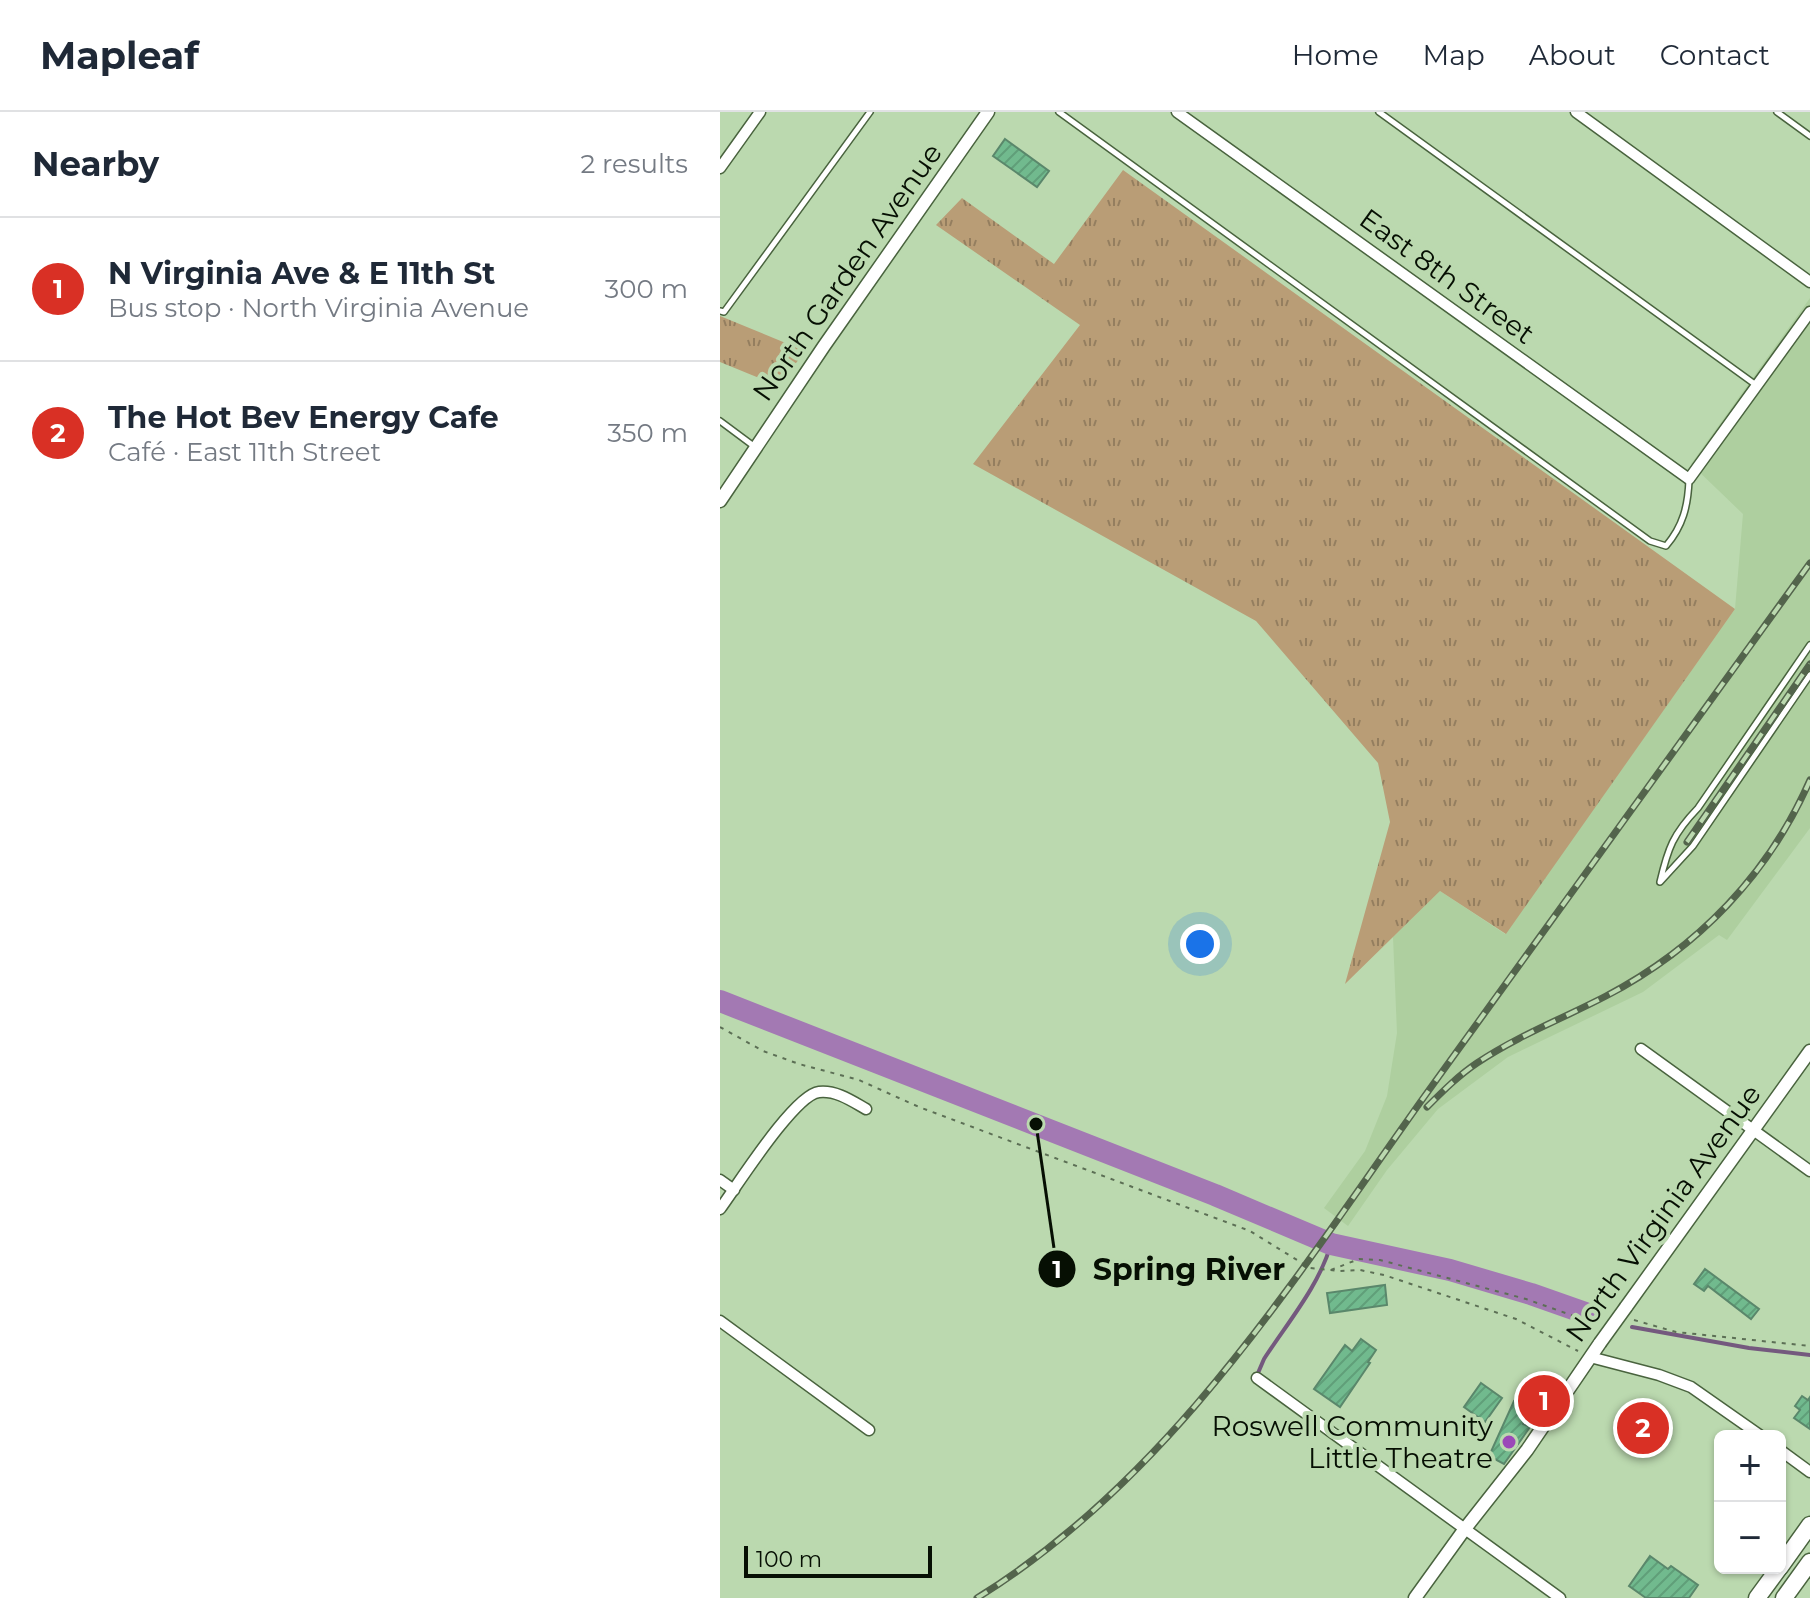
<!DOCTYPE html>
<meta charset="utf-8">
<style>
:root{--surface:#fff;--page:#f2f2f3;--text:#1f2937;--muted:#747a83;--line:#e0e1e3;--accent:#d93025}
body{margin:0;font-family:Montserrat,sans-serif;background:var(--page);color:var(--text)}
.controls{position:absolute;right:24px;bottom:24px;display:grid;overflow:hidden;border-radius:12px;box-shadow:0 2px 6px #0004}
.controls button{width:72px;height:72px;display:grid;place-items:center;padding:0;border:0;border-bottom:2px solid var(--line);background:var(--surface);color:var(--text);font:40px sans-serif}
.scale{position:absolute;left:24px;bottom:20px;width:188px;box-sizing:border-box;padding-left:8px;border:4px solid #060f03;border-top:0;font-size:22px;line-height:28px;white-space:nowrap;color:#060f03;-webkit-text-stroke:6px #bbd9af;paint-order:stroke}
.you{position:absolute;left:480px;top:832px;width:28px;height:28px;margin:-20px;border:6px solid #fff;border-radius:50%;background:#1a73e8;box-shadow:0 0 0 12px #1a73e833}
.badge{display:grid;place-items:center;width:52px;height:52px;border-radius:50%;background:var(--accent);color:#fff;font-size:26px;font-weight:700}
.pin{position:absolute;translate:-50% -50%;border:4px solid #fff;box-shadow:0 2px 8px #0006}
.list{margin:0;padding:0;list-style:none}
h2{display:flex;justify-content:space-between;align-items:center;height:104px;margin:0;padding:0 32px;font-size:34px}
h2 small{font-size:26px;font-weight:400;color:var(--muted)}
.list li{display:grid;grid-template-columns:52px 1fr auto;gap:24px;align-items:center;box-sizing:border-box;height:144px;padding:0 32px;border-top:2px solid var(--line)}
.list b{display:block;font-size:30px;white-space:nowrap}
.list p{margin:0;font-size:26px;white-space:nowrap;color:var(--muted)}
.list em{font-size:26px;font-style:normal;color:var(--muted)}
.map{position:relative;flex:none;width:1090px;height:1486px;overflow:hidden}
header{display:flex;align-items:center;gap:48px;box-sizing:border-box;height:112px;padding:0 40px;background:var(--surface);border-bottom:2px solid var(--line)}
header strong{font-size:38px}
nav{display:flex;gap:44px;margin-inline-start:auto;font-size:28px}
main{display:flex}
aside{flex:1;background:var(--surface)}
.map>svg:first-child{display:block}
</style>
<header>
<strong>Mapleaf</strong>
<nav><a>Home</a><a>Map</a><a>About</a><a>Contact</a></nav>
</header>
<main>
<aside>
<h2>Nearby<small>2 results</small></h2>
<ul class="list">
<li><span class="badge">1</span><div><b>N Virginia Ave &amp; E 11th St</b><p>Bus stop · North Virginia Avenue</p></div><em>300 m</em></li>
<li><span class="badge">2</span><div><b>The Hot Bev Energy Cafe</b><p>Café · East 11th Street</p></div><em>350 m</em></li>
</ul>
</aside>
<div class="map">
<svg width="1090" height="1486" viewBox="0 0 1090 1486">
<defs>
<pattern id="grass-tufts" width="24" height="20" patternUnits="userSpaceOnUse" patternTransform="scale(2)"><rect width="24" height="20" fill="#b99d76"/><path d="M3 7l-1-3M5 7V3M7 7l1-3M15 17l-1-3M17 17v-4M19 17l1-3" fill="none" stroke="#947e5f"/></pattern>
<pattern id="building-hatch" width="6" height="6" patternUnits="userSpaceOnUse" patternTransform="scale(2)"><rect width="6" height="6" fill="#71ba8e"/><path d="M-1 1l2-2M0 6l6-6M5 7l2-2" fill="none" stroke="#609f79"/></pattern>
</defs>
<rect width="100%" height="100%" fill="#bbd9af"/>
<path fill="#aecf9f" d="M1090,186V716L1007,828L999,823L923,880L788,945L718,997L667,1058L628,1114L604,1096L645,1039L667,984L677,921L673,825L720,779L785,822L1015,497L1023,402L971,352Z"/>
<g fill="url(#grass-tufts)">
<path d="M403,58L1015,497L786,822L720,779L625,872L670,710L658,651L536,509L253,352L360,213L216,113L242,86L334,152Z"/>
<path d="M0,204L85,239L59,274L0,250Z"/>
</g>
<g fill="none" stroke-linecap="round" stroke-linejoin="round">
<g stroke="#74597e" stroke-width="4">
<path d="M912,1215L1029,1236L1090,1243"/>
<path d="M538,1261L544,1247C568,1210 599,1174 611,1132"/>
</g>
<path stroke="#a379b3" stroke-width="22" d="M0,889L495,1083L611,1132L730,1158L811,1182L865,1201"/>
</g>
<g fill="url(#building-hatch)" stroke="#5a876b" stroke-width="2">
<path d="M285,27L329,59L317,75L273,44Z"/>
<path d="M985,1157L1039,1197L1031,1207L988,1174L984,1179L974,1172Z"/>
<path d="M665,1173L667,1193L610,1201L607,1181Z"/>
<path d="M641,1227L656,1238L648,1250L650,1251L620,1295L594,1277L625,1233L632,1239Z"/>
<path d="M761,1271L782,1286L765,1310L744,1295Z"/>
<path d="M1082,1284L1088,1288L1090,1285V1317L1074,1306L1080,1298L1075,1294Z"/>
<path d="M794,1289L810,1296L803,1312L810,1315L784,1352L769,1344Z"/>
<path d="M920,1299L940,1313L926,1333L906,1319Z"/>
<path d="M930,1444L948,1457L951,1454L978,1473L969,1486H926L909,1474Z"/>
</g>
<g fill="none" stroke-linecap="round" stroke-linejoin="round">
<defs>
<g id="service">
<path d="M339,0L930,429L946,434C963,414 968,394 969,368"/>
<path d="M659,0L1036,273"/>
<path d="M1057,0L1090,24"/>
<path d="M0,199L4,200L150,0"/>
<path d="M0,309L35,335"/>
<path d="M1090,533L978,696C953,722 948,736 940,770L973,734L1090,563"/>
</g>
<g id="minor">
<path d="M457,0L969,367L1090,200"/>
<path d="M856,0L1090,170"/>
<path d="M0,56L40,0"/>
<path d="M921,937L1090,1059"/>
<path d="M0,1068L14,1078"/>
<path d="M0,1097C17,1074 74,983 99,980C116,978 132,989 146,997"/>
<path d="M0,1209L149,1318"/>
<path d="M870,1245L939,1263L971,1275L1041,1324"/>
<path d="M537,1266L840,1486"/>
<path d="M1060,1338L1090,1360"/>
</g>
<g id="tertiary">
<path d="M0,389L104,234L268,0"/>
<path d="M906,1195L1090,939"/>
<path d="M695,1486L744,1418L807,1338L880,1231"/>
</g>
<g id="primary">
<path d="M1060,1455L1090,1413"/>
<path d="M1037,1486L1059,1456"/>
<path d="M1064,1486L1090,1450"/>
</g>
</defs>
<use href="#service" stroke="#49633e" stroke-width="8"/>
<use href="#minor" stroke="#49633e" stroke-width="13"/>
<use href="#tertiary" stroke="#49633e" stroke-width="15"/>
<use href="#primary" stroke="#49633e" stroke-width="19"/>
<g stroke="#5c6f55" stroke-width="2" stroke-dasharray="4 6" stroke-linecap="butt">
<path d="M0,915L43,939L79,952L139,968L199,995L530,1119L590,1156L620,1159L640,1158L664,1163L796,1207L858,1239"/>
<path d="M611,1158L639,1147L660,1148L806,1187L865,1208L885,1202"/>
<path d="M914,1208L956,1220L1090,1234"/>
</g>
<use href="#service" stroke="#fff" stroke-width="5"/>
<use href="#minor" stroke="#fff" stroke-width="10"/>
<use href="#tertiary" stroke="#fff" stroke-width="12"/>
<use href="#primary" stroke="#fff" stroke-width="16"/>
<defs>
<g id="rail">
<path d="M967,730L1090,552"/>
<path d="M707,995C723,979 739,963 757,951C797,924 844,906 886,884C978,836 1049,762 1090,668"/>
<path d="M257,1486C453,1365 578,1161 709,978C836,802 963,627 1090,451"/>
</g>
</defs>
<use href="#rail" stroke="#53644c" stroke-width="7"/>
<use href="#rail" stroke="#bbd9af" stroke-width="4" stroke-dasharray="12" stroke-linecap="butt"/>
<defs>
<path id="tertiary-bridge" d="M880,1231L906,1195"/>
</defs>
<use href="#tertiary-bridge" stroke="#49633e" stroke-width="15" stroke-linecap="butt"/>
<use href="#tertiary-bridge" stroke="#fff" stroke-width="12"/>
</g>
<circle fill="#9b49b8" stroke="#bbd9af" stroke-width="3" cx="789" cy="1330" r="8"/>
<g text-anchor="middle" stroke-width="8" stroke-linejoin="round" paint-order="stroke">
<g font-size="28" fill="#060f03" stroke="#bbd9af">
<text transform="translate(127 160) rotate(-55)" y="10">North Garden Avenue</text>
<text transform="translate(727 164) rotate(36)" y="10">East 8th Street</text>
<text transform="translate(943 1101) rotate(-54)" y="10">North Virginia Avenue</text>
</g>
<g font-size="28" fill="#060f03" stroke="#bbd9af" text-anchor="end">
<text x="773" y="1324">Roswell Community<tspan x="773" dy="32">Little Theatre</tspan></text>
</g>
</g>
<path fill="none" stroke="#060f03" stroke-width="3" d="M316 1012L337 1157"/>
<g fill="#060f03" stroke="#bbd9af" stroke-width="3">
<circle cx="316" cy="1012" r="8"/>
<circle cx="337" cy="1157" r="20"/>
</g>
<g font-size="24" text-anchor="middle" font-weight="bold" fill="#fff">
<text x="337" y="1166">1</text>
</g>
<g font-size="30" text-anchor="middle" font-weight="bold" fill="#060f03" stroke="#bbd9af" stroke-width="8" stroke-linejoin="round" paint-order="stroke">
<text x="469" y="1168">Spring River</text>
</g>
</svg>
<div class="controls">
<button>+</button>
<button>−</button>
</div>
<div class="scale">100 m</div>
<div class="you"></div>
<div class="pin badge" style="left:824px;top:1289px">1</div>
<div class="pin badge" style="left:923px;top:1316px">2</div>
</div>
</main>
